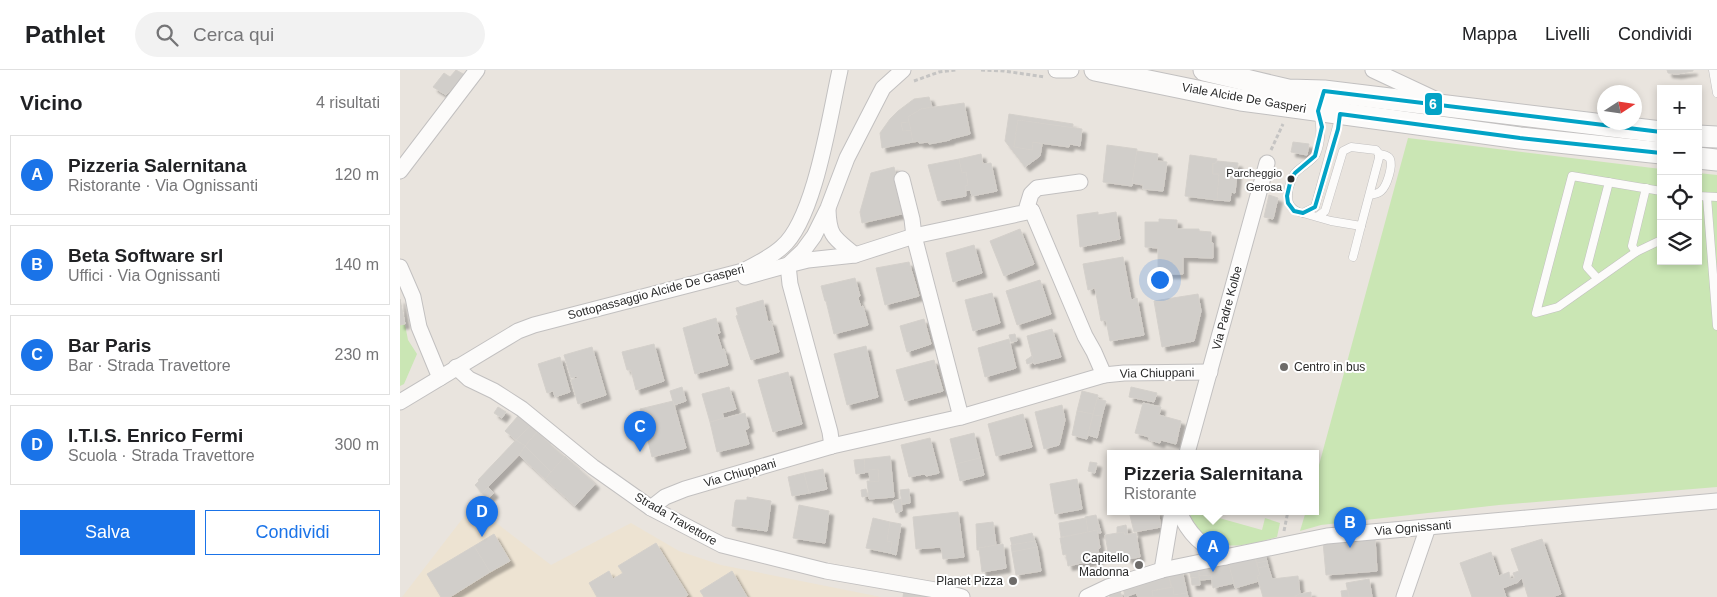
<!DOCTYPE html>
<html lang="it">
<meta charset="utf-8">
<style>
:root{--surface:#fff;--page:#f2f2f2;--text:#202124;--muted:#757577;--line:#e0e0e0;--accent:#1a73e8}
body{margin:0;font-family:Arial,sans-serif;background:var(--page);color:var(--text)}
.controls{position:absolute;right:15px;top:15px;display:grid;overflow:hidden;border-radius:0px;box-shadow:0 2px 8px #0003}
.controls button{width:45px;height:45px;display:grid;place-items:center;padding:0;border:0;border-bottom:1px solid var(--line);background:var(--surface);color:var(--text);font:25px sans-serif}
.compass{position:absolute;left:1197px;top:15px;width:45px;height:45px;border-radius:50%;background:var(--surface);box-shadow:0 2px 8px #0003;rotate:78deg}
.you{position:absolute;left:759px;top:209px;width:18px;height:18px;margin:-12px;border:4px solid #fff;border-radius:50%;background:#1a73e8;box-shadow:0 0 0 8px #1a73e833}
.badge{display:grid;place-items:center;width:32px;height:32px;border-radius:50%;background:var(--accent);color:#fff;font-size:16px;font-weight:700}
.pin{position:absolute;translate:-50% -41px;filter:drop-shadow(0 1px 2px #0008)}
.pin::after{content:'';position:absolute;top:26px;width:18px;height:15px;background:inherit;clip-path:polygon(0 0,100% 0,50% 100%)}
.popup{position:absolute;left:707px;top:380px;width:212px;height:65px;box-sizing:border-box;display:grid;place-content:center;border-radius:0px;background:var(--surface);filter:drop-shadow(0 1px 4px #0005);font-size:16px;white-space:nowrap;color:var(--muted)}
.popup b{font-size:19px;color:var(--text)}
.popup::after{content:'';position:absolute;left:50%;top:100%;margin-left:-10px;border:10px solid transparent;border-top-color:var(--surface)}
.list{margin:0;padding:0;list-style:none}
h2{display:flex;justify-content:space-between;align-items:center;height:65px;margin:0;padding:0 20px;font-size:21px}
h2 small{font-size:16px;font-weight:400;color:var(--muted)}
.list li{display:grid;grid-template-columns:32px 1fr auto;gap:15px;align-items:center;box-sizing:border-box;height:80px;margin:0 10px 10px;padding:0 10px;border:1px solid var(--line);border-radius:0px}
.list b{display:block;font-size:19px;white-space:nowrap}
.list p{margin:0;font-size:16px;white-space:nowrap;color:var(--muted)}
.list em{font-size:16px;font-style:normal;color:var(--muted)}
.actions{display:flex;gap:10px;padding:15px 20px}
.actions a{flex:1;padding:11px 0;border:1px solid var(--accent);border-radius:0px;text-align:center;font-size:18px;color:var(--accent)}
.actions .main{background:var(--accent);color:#fff}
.icon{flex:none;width:28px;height:28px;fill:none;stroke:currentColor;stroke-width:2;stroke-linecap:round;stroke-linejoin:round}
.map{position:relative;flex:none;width:1317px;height:527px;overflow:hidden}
header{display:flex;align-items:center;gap:30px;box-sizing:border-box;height:70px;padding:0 25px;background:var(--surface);border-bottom:1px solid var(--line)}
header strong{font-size:24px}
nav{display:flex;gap:28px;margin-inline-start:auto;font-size:18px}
.search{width:350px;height:45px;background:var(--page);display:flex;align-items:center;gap:12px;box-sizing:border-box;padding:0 18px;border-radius:28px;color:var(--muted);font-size:19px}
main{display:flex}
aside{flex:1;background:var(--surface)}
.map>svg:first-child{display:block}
</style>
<header>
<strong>Pathlet</strong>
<div class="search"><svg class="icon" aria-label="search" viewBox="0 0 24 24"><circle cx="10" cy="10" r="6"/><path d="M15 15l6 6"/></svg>Cerca qui</div>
<nav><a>Mappa</a><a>Livelli</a><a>Condividi</a></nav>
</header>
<main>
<aside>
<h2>Vicino<small>4 risultati</small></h2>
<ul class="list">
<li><span class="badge">A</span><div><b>Pizzeria Salernitana</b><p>Ristorante · Via Ognissanti</p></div><em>120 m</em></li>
<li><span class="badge">B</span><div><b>Beta Software srl</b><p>Uffici · Via Ognissanti</p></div><em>140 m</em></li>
<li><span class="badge">C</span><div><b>Bar Paris</b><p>Bar · Strada Travettore</p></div><em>230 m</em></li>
<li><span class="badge">D</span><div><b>I.T.I.S. Enrico Fermi</b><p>Scuola · Strada Travettore</p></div><em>300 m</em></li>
</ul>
<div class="actions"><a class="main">Salva</a><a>Condividi</a></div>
</aside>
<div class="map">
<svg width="1317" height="527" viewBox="0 0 1317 527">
<defs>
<filter id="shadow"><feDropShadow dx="4.5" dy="4.5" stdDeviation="1" flood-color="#0004"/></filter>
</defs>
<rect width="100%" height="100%" fill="#e9e4de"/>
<path fill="#ede3d2" d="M73,435L151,495L231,453L279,481L321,495L481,527H2Z"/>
<g fill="#cae6b4">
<path d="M1008,68L1261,99V191H1298V103L1317,105V417L1099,435L921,455L900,461L906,441H916V406Z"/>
<path d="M0,229L8,270L17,284L4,314L0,316Z"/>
<path d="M789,441H813L812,446L862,460L865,448L880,453L877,467C842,477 802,487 789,441Z"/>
</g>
<g fill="#d1ceca" stroke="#d4d0cb" filter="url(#shadow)">
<path d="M56,0L65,5L46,25L33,17L44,3L50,7Z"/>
<path d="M1267,0H1293V1L1277,4L1268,3Z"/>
<path d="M529,27L532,37L521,39L508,47L509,52L501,53L503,61L511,60L513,72L482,78L480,63L490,49L498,41L514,29Z"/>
<path d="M564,33L570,64L550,69V70L529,74V72L519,73V71L513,72L508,47L521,39Z"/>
<path d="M609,44L673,54V58L618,50L614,77L632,80L633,72L642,74L640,86L625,97L605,71Z"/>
<path d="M618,50L682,59L680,76L670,74L669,77L633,72L632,80L614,77Z"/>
<path d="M509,52L511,60L503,61L501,53Z"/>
<path d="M893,72L909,74L907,85L891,82Z"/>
<path d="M707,75L737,79L732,116L703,112Z"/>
<path d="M737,81L758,84L757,91L767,92L763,121L743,119V115L732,113Z"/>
<path d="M581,84L583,94L591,93L597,121L572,126L570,120L565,121V116L568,115L566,102L562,103L559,89Z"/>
<path d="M790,85L817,89L815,94L813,93V104H819L817,130L785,126Z"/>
<path d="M559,89L562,103L566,102L568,115L565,116L566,126L538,131L528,95Z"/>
<path d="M817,91L838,93L835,123L831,122L830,131L817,130L819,104H813V93L815,94Z"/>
<path d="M494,97L506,143L462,153L460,142L471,103Z"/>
<path d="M869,125L878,128L873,149L864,147Z"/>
<path d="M698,142V145L716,142L720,169L680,177L677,145Z"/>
<path d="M759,149L777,150V159H799V161L811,162V173H813V188L783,187V204H758V178L745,177V152H759Z"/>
<path d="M620,159L634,194L604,206L590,171Z"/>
<path d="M574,175L582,203L553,212L546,183Z"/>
<path d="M723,187L731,230L737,228L744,265L710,271L706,250L701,251L695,218L688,220L683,194Z"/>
<path d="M509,192L519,226L485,235L476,198Z"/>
<path d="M455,208L460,226L458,228L461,237L463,236L468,255L434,264L426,231H425L421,216Z"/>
<path d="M640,210L651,244L617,255L606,221Z"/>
<path d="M592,223L600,253L573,261L565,230Z"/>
<path d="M798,224L801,241L794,271L762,277L754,231Z"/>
<path d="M0,229L5,254L0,255Z"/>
<path d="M363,230L368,252L371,251L379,282L351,290L336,246L338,245L336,238Z"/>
<path d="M316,248L320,263L317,264L322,280L324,279L328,295L295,304L283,258Z"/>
<path d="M524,249L531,274L507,282L500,256Z"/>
<path d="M652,259L661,287L634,294L627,266Z"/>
<path d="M615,264L617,271L611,272L609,265Z"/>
<path d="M609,269L616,298L585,307L578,278Z"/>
<path d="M254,274L264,311L236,320L231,300H227L222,282Z"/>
<path d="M466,276L478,327L447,335L434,284Z"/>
<path d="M192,277L206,325L178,334L171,310L178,308L177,306L171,308L164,285Z"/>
<path d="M632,286L634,292L627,294L626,290Z"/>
<path d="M160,287L170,322L155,327L153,321L147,323L138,294Z"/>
<path d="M534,290L543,321L505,331L496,300Z"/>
<path d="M388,302L402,354L373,362L358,310Z"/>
<path d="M282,317L286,331L274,335L270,321Z"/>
<path d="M329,317L336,339L322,343L324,348L310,352L302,324Z"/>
<path d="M731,317L757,323L754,332L729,327Z"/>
<path d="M682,321L698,325L693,344L677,341Z"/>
<path d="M697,329L706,331L702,346L693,345Z"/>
<path d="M273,331L286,378L252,387L240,339Z"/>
<path d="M743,333L761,337L759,345L781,351L776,374L761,370L760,373L749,370V367L735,363Z"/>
<path d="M662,335L665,350L659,375L644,379L635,342Z"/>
<path d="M98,337L106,342L102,348L94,343Z"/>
<path d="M677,341L693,344L687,369L672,365Z"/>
<path d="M345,343L349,358L345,360L349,374L317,382L310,352Z"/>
<path d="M623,344L632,377L596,386L588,354Z"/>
<path d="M693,345L702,346L697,368L688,365Z"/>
<path d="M118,346L130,356L116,370L105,361Z"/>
<path d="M130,356L137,362L125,376L116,370Z"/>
<path d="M137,362L164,387L151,402L125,376Z"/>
<path d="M574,363L580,388L556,394L550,369Z"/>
<path d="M530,368L539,403L526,406L524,404L509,407L501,375Z"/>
<path d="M116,370L125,376L119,385L82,423L75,415L79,411L78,410Z"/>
<path d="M125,376L151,402L145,409L119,385Z"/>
<path d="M165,386L195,414L175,436L145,409Z"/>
<path d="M490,386L494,427L469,429L467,411H479L478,399L469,400L470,402H465L464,389Z"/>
<path d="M580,388L584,405L560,411L556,394Z"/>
<path d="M464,389L465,403L456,404L454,390Z"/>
<path d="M690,392L697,393L695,403L688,401Z"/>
<path d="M423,399L427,419L409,423L404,403Z"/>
<path d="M478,399L479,411L470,412L469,400Z"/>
<path d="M404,403L409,423L392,426L388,407Z"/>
<path d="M677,409L682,439L655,444L650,414Z"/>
<path d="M88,417L94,423L87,429L82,423Z"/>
<path d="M466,419L468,426L462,427L461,420Z"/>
<path d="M509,419L510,433L502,434L500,420Z"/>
<path d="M347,427L371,431L367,461L332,456L335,432L336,430H347Z"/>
<path d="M501,429L502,441L496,443L493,431Z"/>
<path d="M399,435L429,441L425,473L393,468Z"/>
<path d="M729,441H758L761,457L734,462Z"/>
<path d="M558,442L564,487L543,489L541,477L516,479L513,447Z"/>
<path d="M696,445L701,463H698L697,460L688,462L685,447Z"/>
<path d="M473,448L490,452L487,471L492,472L490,483L466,478Z"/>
<path d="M686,448L688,462L661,467L659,453Z"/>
<path d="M490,452L501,454L496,485L490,483L492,472L487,471Z"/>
<path d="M593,452L596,475L579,478L580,480H577L576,454Z"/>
<path d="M726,455L728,465H725L724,462L717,463V457Z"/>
<path d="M697,460L700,478L698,479L700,489L668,496L666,484L663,485L660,468Z"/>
<path d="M724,462L725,465L736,463L740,487L727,489L726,484L709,487L705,465Z"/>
<path d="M632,463L635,471L612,475L610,468Z"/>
<path d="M94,464L110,491L90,502L74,476Z"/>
<path d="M975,468L977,501L926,505L923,472Z"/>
<path d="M1142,469L1161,524L1152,527H1128L1122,508L1118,512L1103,518L1106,527H1072L1060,493L1091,482L1099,506L1109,502L1110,509L1115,508L1113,503L1119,501L1111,479Z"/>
<path d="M635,471L637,477L612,482L611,475Z"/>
<path d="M256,473L288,525L285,527H197L189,513L209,501L213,509L223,503L218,496Z"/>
<path d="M603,474L606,498L582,502L579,478Z"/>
<path d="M74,476L90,502L50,527H41L27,504Z"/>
<path d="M637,477L641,501L616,505L612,482Z"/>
<path d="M864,482L867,491L857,493L854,485Z"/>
<path d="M854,485L860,505L857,506L859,511L835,518L828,492Z"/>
<path d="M867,491L868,496L858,498L857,493Z"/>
<path d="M828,492L834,513L813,518L811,505L799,506V498Z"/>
<path d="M868,496L872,509L898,506L900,524L893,527H863L857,506L860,505L858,498Z"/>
<path d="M799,498V507L791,508L789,500Z"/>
<path d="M782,500L787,523L774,525L768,503Z"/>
<path d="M332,501L347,527H304L300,521Z"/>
<path d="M768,503L771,517L752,521L753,527H738L736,523L725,527L723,517Z"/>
<path d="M811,505L812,509L800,510L799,506Z"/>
<path d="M799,507L800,515H792L791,508Z"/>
<path d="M969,509L972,527H949L946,513Z"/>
<path d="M773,517L774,525L787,523L788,527H753L752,521Z"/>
<path d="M504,519L544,527H503Z"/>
<path d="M948,520L949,527H942L941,521Z"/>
<path d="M720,521L722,527H710L709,525Z"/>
<path d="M911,522V527H893L900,524Z"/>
</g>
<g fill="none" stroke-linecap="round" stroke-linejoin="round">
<defs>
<g id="lane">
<path d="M1313,0L1317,23"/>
<path d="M918,42C921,56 922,71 916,84C912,92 901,96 895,103C892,107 891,112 889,117C886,131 889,140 903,143L915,137L940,45"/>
<path d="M1261,121L1172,106L1136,243L1158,237L1236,182L1261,170"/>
<path d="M970,125C974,124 978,124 981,121C987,116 993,96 990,89C988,85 983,85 979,84"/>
<path d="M1298,126L1317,127"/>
<path d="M1307,127L1317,256"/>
<path d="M903,143L917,147L925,141L943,81L951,77L976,80L979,84V88L961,156L931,151L917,147"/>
<path d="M1236,182L1232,176L1246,118"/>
<path d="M953,187L961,156"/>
<path d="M1197,208L1187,197L1209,112"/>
</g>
<g id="street">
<path d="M656,0H671"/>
<path d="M973,0L1037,30"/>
<path d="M0,101L77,0"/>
<path d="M502,109L512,149L514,166L561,347"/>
<path d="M428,140C429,168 435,168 455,185"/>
<path d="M632,141L685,266L694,282L704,305L724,303L810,302"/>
<path d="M0,197L13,227L19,257L40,308"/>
<path d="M345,207L388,195L403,181L414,166L428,138L447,88L483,18L503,0"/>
<path d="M56,297L69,309L94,321L122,339L193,397L251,438L322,475L426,501L541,521L562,527"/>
<path d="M0,332L118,261L134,255L343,201C357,194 371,187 382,177C415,149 430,44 440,0"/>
<path d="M432,376L430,362L390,214L388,195L408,190L455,185L514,166L632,141L627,137L631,124L637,118L680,112"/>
<path d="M787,383L867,93"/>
<path d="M251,438L265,427L285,419L432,376L561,347L704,305"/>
<path d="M779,441C788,464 803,478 826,487"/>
<path d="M762,500L772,441"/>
<path d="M687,527L708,517L762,500L927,466L1317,431"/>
<path d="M1004,527L1028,457"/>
</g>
<g id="secondary">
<path d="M695,0L841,30L1120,68L1261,83"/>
<path d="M804,0L888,20L924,21L1261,62"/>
<path d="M1298,66L1317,67"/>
<path d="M1298,88L1317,90"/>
</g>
</defs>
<use href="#lane" stroke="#c2c0c0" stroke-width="9"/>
<use href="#street" stroke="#c2c0c0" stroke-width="17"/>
<use href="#secondary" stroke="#c2c0c0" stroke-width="23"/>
<g stroke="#c5c4c3" stroke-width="3" stroke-dasharray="4 2.5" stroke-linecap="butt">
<path d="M581,0L604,1L645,7"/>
<path d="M514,11L539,2L556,0"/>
<path d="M871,80L883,54"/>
<path d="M884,461L888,441"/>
</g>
<use href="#lane" stroke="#fcfbfa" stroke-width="8"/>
<use href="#street" stroke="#fcfbfa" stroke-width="15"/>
<use href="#secondary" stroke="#fcfbfa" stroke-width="21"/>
<defs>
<path id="bus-1" d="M1261,62L924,21L918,41L922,57L915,86L895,103L891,109L887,126L888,133L894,141L903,143L915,137L938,59L940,44L1120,68L1261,83"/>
</defs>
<use href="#bus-1" stroke="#fff" stroke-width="8"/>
<use href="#bus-1" stroke="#02a3c6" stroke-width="4"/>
</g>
<circle fill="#2a2a2a" stroke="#fff" stroke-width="2" cx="891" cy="109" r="4.5"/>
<g fill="#6d6b69" stroke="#fff" stroke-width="2">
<circle cx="884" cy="297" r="5"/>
<circle cx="739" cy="495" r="5"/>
<circle cx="613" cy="511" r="5"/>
</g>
<g text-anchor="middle" stroke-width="4" stroke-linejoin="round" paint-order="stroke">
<g font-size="11" fill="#2a2a2a" stroke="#fff" text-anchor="end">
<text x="882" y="107">Parcheggio<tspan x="882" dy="14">Gerosa</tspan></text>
</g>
<g font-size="12" fill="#2a2a2a" stroke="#fff">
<text transform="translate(844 28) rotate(10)" y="4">Viale Alcide De Gasperi</text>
<text transform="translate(256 222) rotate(-15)" y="4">Sottopassaggio Alcide De Gasperi</text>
<text transform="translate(827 238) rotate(-75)" y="4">Via Padre Kolbe</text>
<text transform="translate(757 303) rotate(-1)" y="4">Via Chiuppani</text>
<text transform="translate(340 403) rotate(-16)" y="4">Via Chiuppani</text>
<text transform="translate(276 449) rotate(30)" y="4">Strada Travettore</text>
<text transform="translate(1013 458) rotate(-5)" y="4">Via Ognissanti</text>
</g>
<g font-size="12" fill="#2a2a2a" stroke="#fff" text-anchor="end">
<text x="894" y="301" text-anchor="start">Centro in bus</text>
<text x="729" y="492">Capitello<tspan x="729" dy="14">Madonna</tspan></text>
<text x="603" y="515">Planet Pizza</text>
</g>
</g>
<rect stroke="#fff" stroke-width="2" x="1024" y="22" width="19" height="24" rx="5" fill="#02a3c6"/>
<g font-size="14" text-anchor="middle" font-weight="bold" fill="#fff">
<text x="1033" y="39">6</text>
</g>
</svg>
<div class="controls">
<button>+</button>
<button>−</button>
<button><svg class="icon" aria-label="locate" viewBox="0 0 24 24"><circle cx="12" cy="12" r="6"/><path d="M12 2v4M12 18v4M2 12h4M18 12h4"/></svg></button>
<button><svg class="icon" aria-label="layers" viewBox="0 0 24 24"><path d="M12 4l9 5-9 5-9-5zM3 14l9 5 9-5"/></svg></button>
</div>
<svg class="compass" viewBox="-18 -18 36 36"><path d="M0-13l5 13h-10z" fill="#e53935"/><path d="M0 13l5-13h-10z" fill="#757577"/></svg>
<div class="you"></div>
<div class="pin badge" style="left:813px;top:502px">A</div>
<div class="popup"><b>Pizzeria Salernitana</b>Ristorante</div>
<div class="pin badge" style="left:950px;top:478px">B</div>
<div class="pin badge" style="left:240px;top:382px">C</div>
<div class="pin badge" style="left:82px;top:467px">D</div>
</div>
</main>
